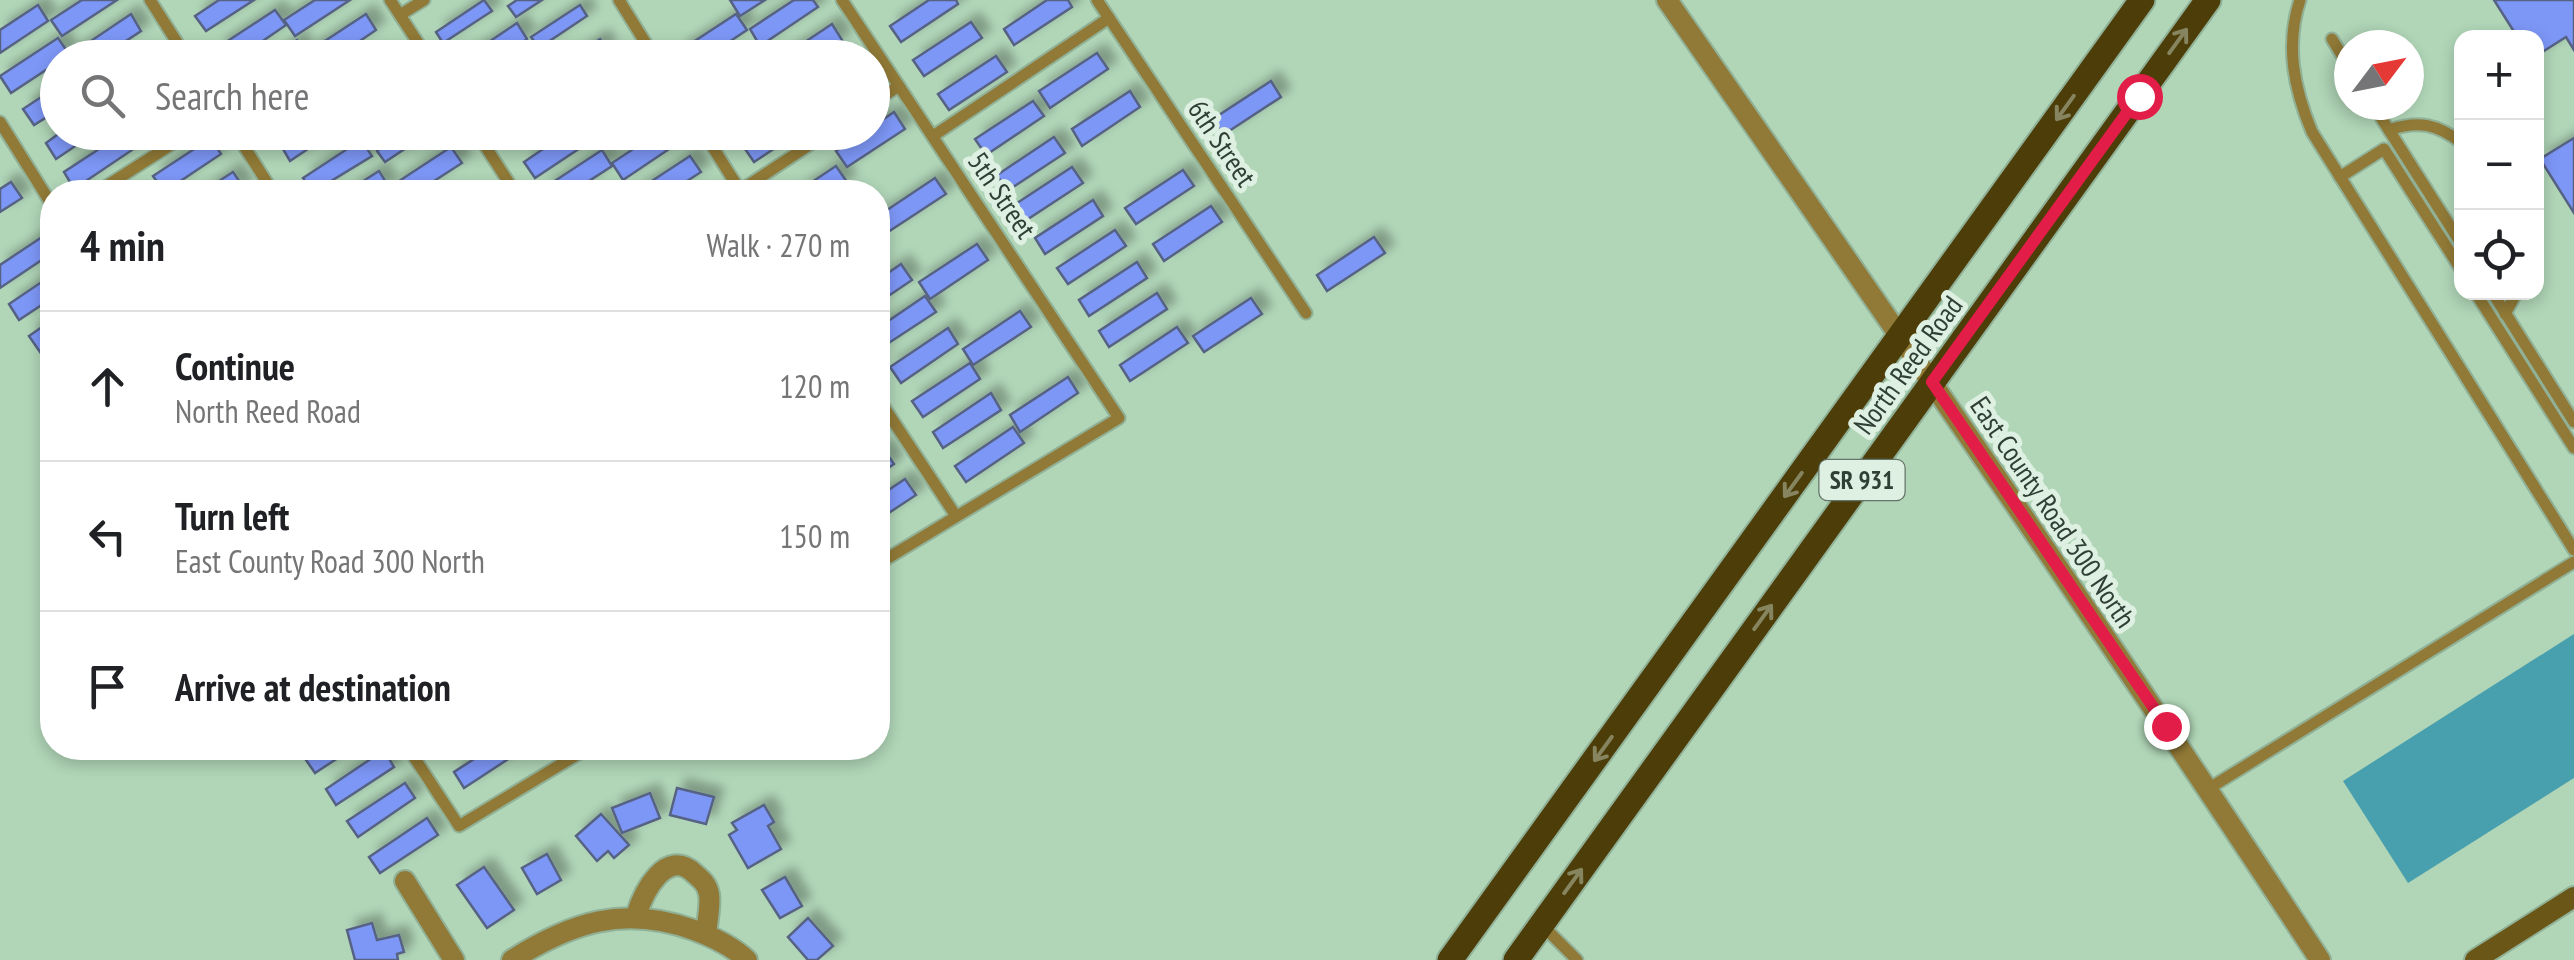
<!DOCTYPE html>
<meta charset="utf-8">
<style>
:root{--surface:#fff;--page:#f6f6f6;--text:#202124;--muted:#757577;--line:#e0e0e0}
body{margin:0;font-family:"PT Sans Narrow",sans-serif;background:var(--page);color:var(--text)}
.controls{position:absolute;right:30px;top:30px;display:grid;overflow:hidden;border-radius:20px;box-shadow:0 5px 15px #0003}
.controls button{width:90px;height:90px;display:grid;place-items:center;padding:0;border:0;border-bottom:2px solid var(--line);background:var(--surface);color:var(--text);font:50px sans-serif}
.compass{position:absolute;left:2334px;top:30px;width:90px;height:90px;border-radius:50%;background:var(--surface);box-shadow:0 5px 15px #0003;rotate:58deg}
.stop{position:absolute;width:30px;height:30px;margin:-22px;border:8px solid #e11d48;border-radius:50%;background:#fff}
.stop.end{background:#e11d48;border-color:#fff;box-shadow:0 2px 10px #0008}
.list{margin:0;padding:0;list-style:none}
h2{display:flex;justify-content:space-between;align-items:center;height:130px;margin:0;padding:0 40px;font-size:42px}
h2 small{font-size:32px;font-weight:400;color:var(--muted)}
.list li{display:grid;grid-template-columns:65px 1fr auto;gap:30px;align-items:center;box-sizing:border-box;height:150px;padding:0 40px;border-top:2px solid var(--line)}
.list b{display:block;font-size:38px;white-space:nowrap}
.list p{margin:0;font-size:32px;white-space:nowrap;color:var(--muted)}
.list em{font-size:32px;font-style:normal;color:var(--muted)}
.icon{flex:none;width:55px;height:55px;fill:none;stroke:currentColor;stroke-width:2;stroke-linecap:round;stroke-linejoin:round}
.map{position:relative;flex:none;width:2574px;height:960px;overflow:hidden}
.search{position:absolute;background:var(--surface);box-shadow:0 5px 15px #0003;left:40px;top:40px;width:850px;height:110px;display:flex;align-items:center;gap:25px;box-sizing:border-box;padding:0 35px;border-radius:55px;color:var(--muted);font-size:38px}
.panel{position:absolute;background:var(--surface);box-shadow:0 5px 15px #0003;left:40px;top:180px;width:850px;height:580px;border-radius:40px}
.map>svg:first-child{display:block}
</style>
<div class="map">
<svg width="2574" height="960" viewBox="0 0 2574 960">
<defs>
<filter id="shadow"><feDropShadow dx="9" dy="-9" stdDeviation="5" flood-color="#0004"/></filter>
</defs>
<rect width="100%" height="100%" fill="#b0d5b7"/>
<path fill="#489fae" d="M2574,634V778L2408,883L2343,781Z"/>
<g fill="#7d97f6" stroke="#576284" stroke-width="2.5" filter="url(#shadow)">
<path d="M82,0H117L62,36L51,20Z"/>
<path d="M219,0H254L206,31L195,16Z"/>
<path d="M315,0H350L295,36L284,20Z"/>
<path d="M484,0L492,11L443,43L436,32Z"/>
<path d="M517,0H542L516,17L508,6Z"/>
<path d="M730,0H765L740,16Z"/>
<path d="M794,0H813L818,7L760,46L750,29Z"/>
<path d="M929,0H956L958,4L901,42L890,26Z"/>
<path d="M1047,0H1068L1072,7L1014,45L1004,29Z"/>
<path d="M2494,0H2574V50L2566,37L2536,56V38H2518Z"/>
<path d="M38,5L48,21L0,53V30Z"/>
<path d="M580,5L587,16L539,48L531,37Z"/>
<path d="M275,10L286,25L238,58H224L217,48Z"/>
<path d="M131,14L141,31L100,58H76L73,53Z"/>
<path d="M366,14L376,30L335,58H311L308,52Z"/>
<path d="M736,14L747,30L705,58H681L678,52Z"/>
<path d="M971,22L982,38L924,76L913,60Z"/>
<path d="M517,23L527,39L500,58H465Z"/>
<path d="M832,24L842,40L816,58H781Z"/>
<path d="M58,38L69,54L58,58V62L11,93L0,76Z"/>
<path d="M600,39L607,50L596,58H572Z"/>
<path d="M297,40L306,58H271Z"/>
<path d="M1097,53L1108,69L1050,108L1039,91Z"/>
<path d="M996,56L1007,72L949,110L938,94Z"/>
<path d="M1271,81L1281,97L1223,135L1213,119Z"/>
<path d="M58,86V110L34,125L23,109Z"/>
<path d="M1130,91L1140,107L1082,146L1072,129Z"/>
<path d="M1033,101L1044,116L986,155L975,139Z"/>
<path d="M894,112L905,129L847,167L836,151L864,132H872V127Z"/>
<path d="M61,132H96L56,159L46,143Z"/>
<path d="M298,132H333L290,161L280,144Z"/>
<path d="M405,132H430L385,162L377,151Z"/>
<path d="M568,132H588L592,140L535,178L524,162Z"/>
<path d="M588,132H623L599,148Z"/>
<path d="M659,132H675L681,141L623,180L612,163Z"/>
<path d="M763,132H799L754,162L743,146Z"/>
<path d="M122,134L132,150L74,189L64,172Z"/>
<path d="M1054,137L1065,153L1007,191L997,175Z"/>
<path d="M211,138L221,154L164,192L153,176Z"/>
<path d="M2574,138V213L2540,159Z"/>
<path d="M361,140L372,156L313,192L303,178Z"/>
<path d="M451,147L462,163L417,192H398L393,185Z"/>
<path d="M602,150L612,166L572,192H547L544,188Z"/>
<path d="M690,156L701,172L670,192H635Z"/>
<path d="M836,166L847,182L832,192H797Z"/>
<path d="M1072,167L1083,183L1025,221L1014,205Z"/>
<path d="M1183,170L1194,186L1136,224L1125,208Z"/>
<path d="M379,171L389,187L381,192H346Z"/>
<path d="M233,172L244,188L237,192H202Z"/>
<path d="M935,178L946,194L888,232L878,216Z"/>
<path d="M11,182L22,198L0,212V189Z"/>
<path d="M1093,200L1103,216L1045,254L1035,238Z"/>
<path d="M1211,206L1222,222L1164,261L1153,244Z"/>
<path d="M1115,230L1126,246L1068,284L1057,268Z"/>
<path d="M45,235L52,247V253L0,288V265Z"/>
<path d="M1374,237L1385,253L1327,291L1317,275Z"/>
<path d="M977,244L988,260L930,299L919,282Z"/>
<path d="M1137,262L1147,278L1089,316L1079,300Z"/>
<path d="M901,264L912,280L878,303V280Z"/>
<path d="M52,275V298L19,320L9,304Z"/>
<path d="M1157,293L1167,309L1109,347L1099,331Z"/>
<path d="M925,296L936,312L878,350V328Z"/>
<path d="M1251,298L1262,314L1204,352L1193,336Z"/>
<path d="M1020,311L1031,327L973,365L963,349Z"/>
<path d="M52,320V343L40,352L29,336Z"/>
<path d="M1177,327L1188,343L1130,381L1120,365Z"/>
<path d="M948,328L958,344L901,383L890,367Z"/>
<path d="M970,363L980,379L923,417L912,401Z"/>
<path d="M1068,377L1078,393L1020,432L1010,415Z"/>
<path d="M991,393L1001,410L943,448L933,432Z"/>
<path d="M1013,427L1024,443L966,482L955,466Z"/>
<path d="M883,448L894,464L878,475V451Z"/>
<path d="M905,479L916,495L878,520V497Z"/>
<path d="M318,748H353L315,773L304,757Z"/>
<path d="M491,748L522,750L464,788L454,772Z"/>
<path d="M384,750L394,767L336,805L326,789Z"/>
<path d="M405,783L415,798L358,837L347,821Z"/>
<path d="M677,788L714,797L706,824L670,815Z"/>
<path d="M650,793L660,818L622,833L612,808Z"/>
<path d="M764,805L774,822L768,826L781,849L748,868L729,835L737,830L732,823Z"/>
<path d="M601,814L629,845L614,858L608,851L597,861L576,836Z"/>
<path d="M427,818L438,835L380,873L369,857Z"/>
<path d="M547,854L561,880L537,894L522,868Z"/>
<path d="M484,867L514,910L487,928L457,885Z"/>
<path d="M785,877L802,906L780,918L762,890Z"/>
<path d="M808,918L833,946L817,960H808L788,937Z"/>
<path d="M372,923L377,940L399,935L404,952L397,954L398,960H355L347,930Z"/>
</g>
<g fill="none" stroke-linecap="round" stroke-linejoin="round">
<defs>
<g id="service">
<path d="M150,0L187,58"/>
<path d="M390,0L428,58"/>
<path d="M619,0L655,58"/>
<path d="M842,0L1119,418L878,564"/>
<path d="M1097,0L1306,313"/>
<path d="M2300,0C2285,45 2294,89 2312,132L2574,550"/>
<path d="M400,15L424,0"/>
<path d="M2332,39L2349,67"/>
<path d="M872,103L899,86"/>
<path d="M2373,105L2462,245"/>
<path d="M0,122L52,205"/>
<path d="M2389,130C2419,120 2437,124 2462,143"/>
<path d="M235,132L273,192"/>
<path d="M476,132L515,192"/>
<path d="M703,132L741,192"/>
<path d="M933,136L1109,18"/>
<path d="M2340,177L2384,149L2462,271"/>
<path d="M97,192L191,132"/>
<path d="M738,192L829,132"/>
<path d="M2475,292L2574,448"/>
<path d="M2492,292L2574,422"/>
<path d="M2505,314L2517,292"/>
<path d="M878,398L956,516"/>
<path d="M408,748L459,826L588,748"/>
<path d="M2208,789L2574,562"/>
<path d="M1542,925L1577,960"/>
</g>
<g id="minor">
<path d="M1667,0C1888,318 2108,636 2320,960"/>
<path d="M405,881L454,960"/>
<path d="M636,916C643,893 666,846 695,874C702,880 707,884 709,894C711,906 707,922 706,934"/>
<path d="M512,960C572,922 624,905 694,930C713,937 732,946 747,960"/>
</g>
<path id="secondary" d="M2475,960L2574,897"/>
<g id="primary">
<path d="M1450,960L2142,0"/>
<path d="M1516,960L2208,0"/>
</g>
</defs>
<use href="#service" stroke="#91b197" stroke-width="15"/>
<use href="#minor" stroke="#91b197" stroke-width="24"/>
<use href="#secondary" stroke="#91b197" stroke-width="24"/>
<use href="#primary" stroke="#91b197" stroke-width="29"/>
<use href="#service" stroke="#917a37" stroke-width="11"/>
<use href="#minor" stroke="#917a37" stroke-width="20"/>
<use href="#secondary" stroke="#6a5617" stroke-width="20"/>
<use href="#primary" stroke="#4c3d09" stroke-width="25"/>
</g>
<defs><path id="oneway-shaft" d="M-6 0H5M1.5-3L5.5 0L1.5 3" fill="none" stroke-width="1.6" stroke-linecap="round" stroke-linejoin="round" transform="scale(2.5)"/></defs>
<g stroke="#86855f">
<use href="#oneway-shaft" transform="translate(2178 41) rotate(-54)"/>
<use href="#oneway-shaft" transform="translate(2065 108) rotate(126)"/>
<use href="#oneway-shaft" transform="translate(1793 485) rotate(126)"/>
<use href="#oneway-shaft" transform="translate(1763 617) rotate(-54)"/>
<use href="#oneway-shaft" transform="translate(1603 749) rotate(126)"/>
<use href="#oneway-shaft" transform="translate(1573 881) rotate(-54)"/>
</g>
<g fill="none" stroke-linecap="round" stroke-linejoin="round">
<path stroke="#e11d48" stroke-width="12" d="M2139,96L1932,382L2166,726"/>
</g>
<g text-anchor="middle" stroke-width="10" stroke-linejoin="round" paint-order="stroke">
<rect fill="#def0e1" stroke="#647467" stroke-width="2.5" x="1819.5" y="460" width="85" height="40" rx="8"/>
<g font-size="25" font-weight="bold" fill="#303f33">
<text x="1862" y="489">SR 931</text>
</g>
<g font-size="28" fill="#303f33" stroke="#def0e1">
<text transform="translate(1222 143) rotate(56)" y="10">6th Street</text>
<text transform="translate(1002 195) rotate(56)" y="10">5th Street</text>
<text transform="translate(1908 365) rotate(-54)" y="10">North Reed Road</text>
<text transform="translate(2053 512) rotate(56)" y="10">East County Road 300 North</text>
</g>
</g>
</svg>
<div class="controls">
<button>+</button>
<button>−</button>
<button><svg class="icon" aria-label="locate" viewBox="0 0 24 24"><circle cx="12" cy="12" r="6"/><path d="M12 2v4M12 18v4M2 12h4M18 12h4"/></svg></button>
</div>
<svg class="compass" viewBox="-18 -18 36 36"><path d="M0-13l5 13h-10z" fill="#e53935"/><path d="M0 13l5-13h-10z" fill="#757577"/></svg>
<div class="stop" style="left:2139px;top:96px"></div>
<div class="stop end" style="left:2166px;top:726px"></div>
<div class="search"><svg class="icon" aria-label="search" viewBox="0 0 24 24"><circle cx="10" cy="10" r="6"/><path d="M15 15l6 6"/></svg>Search here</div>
<section class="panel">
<h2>4 min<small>Walk · 270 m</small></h2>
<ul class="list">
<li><svg class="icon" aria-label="ahead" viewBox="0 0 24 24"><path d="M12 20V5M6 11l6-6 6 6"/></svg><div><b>Continue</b><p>North Reed Road</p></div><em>120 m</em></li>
<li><svg class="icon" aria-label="left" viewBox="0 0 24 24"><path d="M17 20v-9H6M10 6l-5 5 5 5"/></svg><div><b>Turn left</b><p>East County Road 300 North</p></div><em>150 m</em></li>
<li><svg class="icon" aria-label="arrive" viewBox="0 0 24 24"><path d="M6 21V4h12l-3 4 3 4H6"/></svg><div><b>Arrive at destination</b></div></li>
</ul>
</section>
</div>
